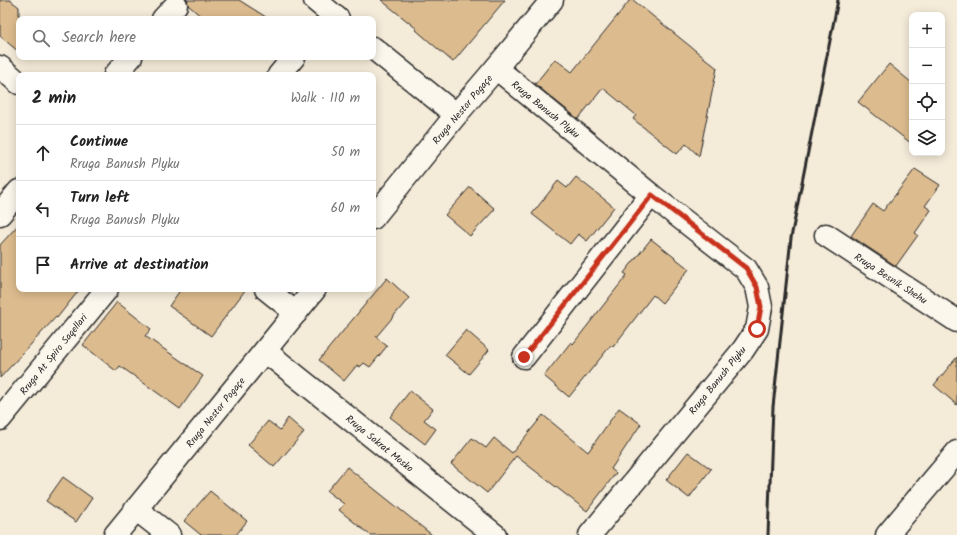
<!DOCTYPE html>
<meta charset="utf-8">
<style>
:root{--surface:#fff;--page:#f2f2f2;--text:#222;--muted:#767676;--line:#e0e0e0}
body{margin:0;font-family:Kalam,sans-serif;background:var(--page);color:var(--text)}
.controls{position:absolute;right:12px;top:12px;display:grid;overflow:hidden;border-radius:8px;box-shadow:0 2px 10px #0003}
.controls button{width:36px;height:36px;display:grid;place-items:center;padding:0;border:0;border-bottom:1px solid var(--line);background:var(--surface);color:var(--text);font:20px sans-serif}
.stop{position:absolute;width:12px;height:12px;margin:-9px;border:3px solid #c8321e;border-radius:50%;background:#fff}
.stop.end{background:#c8321e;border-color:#fff;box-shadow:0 1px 4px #0008}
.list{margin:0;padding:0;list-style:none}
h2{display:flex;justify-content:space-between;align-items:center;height:52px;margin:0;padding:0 16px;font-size:17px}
h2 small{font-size:13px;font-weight:400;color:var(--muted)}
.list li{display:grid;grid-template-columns:26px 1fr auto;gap:12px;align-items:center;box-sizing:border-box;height:56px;padding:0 16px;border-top:1px solid var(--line)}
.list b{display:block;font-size:15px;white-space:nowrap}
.list p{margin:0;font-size:13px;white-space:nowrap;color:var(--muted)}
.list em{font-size:13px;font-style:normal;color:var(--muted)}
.icon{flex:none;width:22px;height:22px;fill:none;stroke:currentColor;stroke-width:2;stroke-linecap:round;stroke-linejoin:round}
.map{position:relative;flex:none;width:957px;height:535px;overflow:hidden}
.search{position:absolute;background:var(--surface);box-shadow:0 2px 10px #0003;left:16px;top:16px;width:360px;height:44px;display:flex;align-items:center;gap:10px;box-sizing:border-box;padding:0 14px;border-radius:8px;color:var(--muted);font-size:15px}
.panel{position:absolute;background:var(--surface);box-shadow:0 2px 10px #0003;left:16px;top:72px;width:360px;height:220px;border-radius:8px}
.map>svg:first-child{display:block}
</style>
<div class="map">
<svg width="957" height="535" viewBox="0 0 957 535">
<rect width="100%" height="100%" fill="#f5ebd9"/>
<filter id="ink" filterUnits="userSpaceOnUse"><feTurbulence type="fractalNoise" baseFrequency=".025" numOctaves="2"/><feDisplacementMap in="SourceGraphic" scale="8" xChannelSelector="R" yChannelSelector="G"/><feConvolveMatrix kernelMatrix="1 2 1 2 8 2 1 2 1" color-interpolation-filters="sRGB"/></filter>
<g filter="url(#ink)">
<g fill="#dcbb8e" stroke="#2b2b2b">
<path d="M0,0H10L19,7V52L0,36Z"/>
<path d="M187,0H239L269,19H204L188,5Z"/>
<path d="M381,0H505L453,62L416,30L417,29Z"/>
<path d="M630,0H633L717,68L699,156L686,144L677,154L633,119L636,115L603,88L578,119L535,84L555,59L572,72Z"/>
<path d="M889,64L912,83V144L858,102Z"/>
<path d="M915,169L940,185L925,206L931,210L915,233L918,235L896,266L851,236L873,204L883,211Z"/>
<path d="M576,177L614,207L587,241L578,234L570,244L532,214L558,181L567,188Z"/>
<path d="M470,187L495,209L470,236L445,215Z"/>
<path d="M19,224V289H80L57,318L56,317L0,378V245Z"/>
<path d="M651,239L689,269L662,303L653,295L613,347L611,345L569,397L544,376L571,342L573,344L627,275L624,273Z"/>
<path d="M387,278L409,298L376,337L387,346L370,367L364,363L360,367L357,365L344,381L319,360Z"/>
<path d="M181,289H246L211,336L169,306Z"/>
<path d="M117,302L151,329L145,336L203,376L180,409L120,366L116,371L83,345Z"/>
<path d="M466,330L489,350L469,374L445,355Z"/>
<path d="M957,357V405L934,385Z"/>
<path d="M410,391L433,409L424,420L436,429L425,444L390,417Z"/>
<path d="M619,408L641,424L611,469L616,473L587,511L516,456L487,493L451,464L472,438L486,448L494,438L512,453L543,415L588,452Z"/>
<path d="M288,418L304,432L274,467L248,445L268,421L280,430Z"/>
<path d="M688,452L711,469L689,498L666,480Z"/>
<path d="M347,467L432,535H370L339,510L344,504L327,491Z"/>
<path d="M63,477L92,498L76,522L46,501Z"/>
<path d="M210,491L247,521L236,535H201L184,521Z"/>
</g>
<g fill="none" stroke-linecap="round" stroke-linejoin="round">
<defs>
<g id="street">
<path d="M315,0L338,19"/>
<path d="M163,19L176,5"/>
<path d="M373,48L456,115"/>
<path d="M0,67L19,83"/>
<path d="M496,68L651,195L746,269L757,287L761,307L757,329L743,350L590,535"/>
<path d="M115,75L131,57"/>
<path d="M279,75L294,57"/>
<path d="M0,214L19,191"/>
<path d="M826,235L957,321"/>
<path d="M266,289L296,313"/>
<path d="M265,351L495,535"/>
<path d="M524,357L651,195"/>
<path d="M0,419L107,289"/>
<path d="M136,509L169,535"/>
<path d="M887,535L957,452"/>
</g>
<g id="secondary">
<path d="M373,218L456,115L496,68L552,0"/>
<path d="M115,535L315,289"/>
</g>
</defs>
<use href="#street" stroke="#2b2b2b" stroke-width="25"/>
<use href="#secondary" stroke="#2b2b2b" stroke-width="25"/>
<use href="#street" stroke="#fbf7ec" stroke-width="22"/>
<use href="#secondary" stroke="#fbf7ec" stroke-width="22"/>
<path stroke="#2b2b2b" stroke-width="3" d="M768,535L773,407L791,238L838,0"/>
</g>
</g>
<g fill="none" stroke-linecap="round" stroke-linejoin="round" filter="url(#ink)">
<path stroke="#c8321e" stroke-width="5" d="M524,357L652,195L746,268L757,287L761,307L757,329"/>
</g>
<g text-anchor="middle" stroke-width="4" stroke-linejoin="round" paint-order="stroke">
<g font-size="10" fill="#2b2b2b" stroke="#fbf7ec">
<text transform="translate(462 109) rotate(-50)" y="4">Rruga Nestor Pogaçe</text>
<text transform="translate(546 109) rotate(39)" y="4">Rruga Banush Plyku</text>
<text transform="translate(891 278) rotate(33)" y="4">Rruga Besnik Shehu</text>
<text transform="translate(53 354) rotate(-51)" y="4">Rruga At Spiro Saqellari</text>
<text transform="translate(717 380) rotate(-51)" y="4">Rruga Banush Plyku</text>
<text transform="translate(215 412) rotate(-51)" y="4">Rruga Nestor Pogaçe</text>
<text transform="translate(380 443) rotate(39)" y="4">Rruga Sokrat Mosko</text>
</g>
</g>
</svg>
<div class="controls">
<button>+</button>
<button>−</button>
<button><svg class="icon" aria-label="locate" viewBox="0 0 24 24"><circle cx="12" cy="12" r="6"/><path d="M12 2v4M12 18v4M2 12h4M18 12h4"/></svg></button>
<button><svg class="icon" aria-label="layers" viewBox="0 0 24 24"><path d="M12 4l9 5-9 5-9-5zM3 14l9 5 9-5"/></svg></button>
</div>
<div class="stop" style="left:757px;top:329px"></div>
<div class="stop end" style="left:524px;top:357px"></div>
<div class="search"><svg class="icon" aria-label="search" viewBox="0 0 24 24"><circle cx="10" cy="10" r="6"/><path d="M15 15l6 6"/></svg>Search here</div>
<section class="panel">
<h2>2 min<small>Walk · 110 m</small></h2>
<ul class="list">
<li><svg class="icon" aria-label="ahead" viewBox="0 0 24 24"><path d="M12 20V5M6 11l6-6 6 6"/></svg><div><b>Continue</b><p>Rruga Banush Plyku</p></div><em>50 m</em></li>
<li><svg class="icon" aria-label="left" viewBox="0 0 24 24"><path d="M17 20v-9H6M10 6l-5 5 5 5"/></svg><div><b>Turn left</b><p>Rruga Banush Plyku</p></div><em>60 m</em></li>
<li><svg class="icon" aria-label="arrive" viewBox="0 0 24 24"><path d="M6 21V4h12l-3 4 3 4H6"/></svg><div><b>Arrive at destination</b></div></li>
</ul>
</section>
</div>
